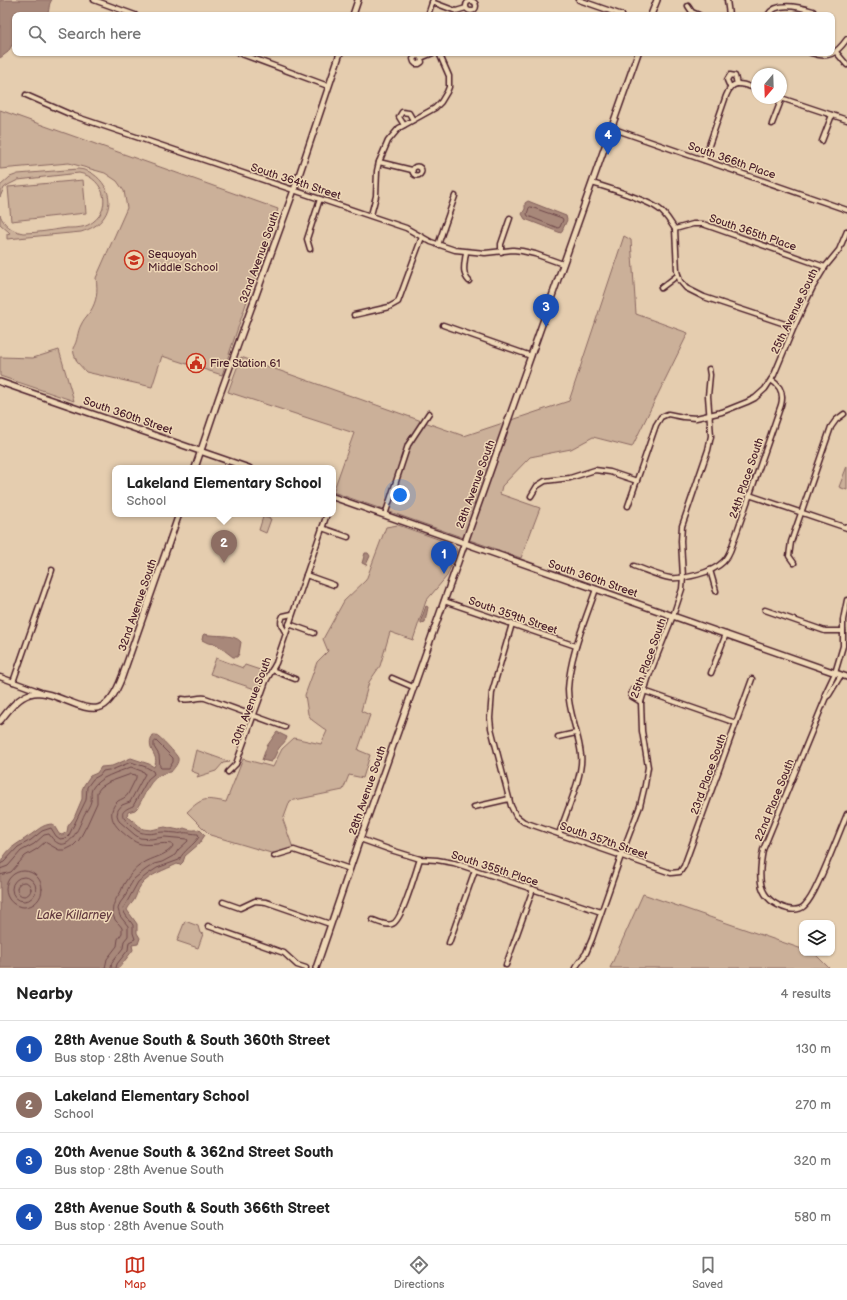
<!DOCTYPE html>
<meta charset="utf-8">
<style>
:root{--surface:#fff;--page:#f6f6f6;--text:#222;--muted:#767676;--line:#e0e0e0;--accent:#c8321e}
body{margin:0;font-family:"Balsamiq Sans",sans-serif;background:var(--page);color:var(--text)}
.controls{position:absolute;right:12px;bottom:12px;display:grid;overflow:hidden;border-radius:8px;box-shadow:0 1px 3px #0004}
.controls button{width:36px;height:36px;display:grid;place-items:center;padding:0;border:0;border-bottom:1px solid var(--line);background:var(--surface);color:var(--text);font:20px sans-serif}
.compass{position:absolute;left:751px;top:68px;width:36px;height:36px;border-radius:50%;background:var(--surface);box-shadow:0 1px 3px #0004;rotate:199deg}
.you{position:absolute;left:400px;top:495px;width:14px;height:14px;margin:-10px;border:3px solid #fff;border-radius:50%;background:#1a73e8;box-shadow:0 0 0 6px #1a73e833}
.badge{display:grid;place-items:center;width:26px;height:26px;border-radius:50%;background:var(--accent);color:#fff;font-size:13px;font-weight:700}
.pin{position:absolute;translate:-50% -33px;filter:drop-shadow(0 1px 2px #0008)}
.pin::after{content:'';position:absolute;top:21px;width:14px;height:12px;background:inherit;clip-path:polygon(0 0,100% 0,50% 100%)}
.popup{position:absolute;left:112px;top:465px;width:224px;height:52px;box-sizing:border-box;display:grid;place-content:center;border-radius:8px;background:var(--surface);filter:drop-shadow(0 1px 3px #0005);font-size:13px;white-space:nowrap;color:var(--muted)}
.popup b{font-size:15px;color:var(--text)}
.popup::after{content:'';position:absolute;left:50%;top:100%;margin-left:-8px;border:8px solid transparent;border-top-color:var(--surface)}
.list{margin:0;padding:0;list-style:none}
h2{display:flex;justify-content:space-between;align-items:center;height:52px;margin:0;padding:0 16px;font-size:17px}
h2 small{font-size:13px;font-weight:400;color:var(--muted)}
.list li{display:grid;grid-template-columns:26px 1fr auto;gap:12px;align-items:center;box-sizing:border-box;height:56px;padding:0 16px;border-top:1px solid var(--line)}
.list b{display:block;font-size:15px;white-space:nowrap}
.list p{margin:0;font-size:13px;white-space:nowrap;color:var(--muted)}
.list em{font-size:13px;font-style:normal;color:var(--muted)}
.icon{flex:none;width:22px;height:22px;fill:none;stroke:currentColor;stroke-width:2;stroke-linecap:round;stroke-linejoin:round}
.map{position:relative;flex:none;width:847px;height:968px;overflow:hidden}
.search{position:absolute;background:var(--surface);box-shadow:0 1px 3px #0004;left:12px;right:12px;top:12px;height:44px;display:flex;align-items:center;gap:10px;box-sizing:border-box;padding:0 14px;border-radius:8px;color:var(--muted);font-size:15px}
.sheet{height:276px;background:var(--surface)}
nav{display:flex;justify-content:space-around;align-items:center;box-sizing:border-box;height:56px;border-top:1px solid var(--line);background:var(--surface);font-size:11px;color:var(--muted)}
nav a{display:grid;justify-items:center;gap:2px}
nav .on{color:var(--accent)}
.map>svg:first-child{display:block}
</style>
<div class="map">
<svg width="847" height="968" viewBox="0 0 847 968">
<rect width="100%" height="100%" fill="#e5cdaf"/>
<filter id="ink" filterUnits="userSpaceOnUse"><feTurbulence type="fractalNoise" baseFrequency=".025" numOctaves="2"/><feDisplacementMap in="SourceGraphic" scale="8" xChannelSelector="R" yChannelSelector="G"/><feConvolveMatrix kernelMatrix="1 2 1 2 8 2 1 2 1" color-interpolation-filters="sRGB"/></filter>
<g filter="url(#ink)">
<g fill="#cbb099" stroke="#8a6862">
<path d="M0,110L278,209L222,375L162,356L152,387L86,372L77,362L74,354L73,348C78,341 77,332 81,325C83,320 87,316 90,312C97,301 98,291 96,278L127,208L124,191L117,181L105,173L69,163L0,169Z"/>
<path d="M78,169C100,170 118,197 104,217C98,226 90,229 81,232L7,239V234L10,233L0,224V215C4,225 12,231 23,233C38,233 52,230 67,228C73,228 82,228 88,225C114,212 106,178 79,173L18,180L8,185L4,188L0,197V186L10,177L18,174Z"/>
<path d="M83,180L86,213L11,221L8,187Z"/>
<path d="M624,236L631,240L636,314L688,333L632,447L593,437L571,449L530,457L502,486L500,494L540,508L521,558L333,492L354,433L228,392L241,357L464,436L569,401Z"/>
<path d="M59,350L74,401L0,376V357L33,358Z"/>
<path d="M847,466V490L839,487Z"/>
<path d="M263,517L271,519L266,533L259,530Z"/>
<path d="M398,525L452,544L456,548L457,550L447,576L426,601L413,640L390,632L380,666L369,682L361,711L370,715L358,750L370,755L363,778L349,775L343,790L290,801L283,820L293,848L276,853H271L210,835L187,812C203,797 205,798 226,802L243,759L273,767L282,749L294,738L321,744L327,731L312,720L308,714L305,695L317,662L328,651L323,639L344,601L366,580L386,527Z"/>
<path d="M216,658L243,668L245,665L266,672L258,690L210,674Z"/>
<path d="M196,750L227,761L230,762L223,763L216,771L197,777L199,774L191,771Z"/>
<path d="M643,894L802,949V953H814L829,968H610Z"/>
<path d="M185,921L198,926L200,933L203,934L198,948L177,941Z"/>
</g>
<g fill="#a8887a" stroke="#825e5a">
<path d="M0,0H52C48,4 50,10 47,15H15V44L12,45L8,52L0,58Z"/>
<path d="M528,201L566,216L567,220L561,233L525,219L522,214L525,209V203Z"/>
<path d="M365,553H368L370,556L366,565L362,563Z"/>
<path d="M426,606L428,607L425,622L422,623H421V620Z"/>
<path d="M204,634C214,637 234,633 241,642L239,654L237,657H233L216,644L208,643L202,640L203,635Z"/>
<path d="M277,732L287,737C286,742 282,744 279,748C276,752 275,758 271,762L262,760L267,746Z"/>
<path d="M153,735C154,735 155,735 156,735C159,735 177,755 178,758C179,763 174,768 171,772C149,774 147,793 137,808L135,810L128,812L127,816L143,829L151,830L165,827L179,830L184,828C189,830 194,831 199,829L205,835L199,844L185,856L183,862L180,865L177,864C165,870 150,874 141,885C137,890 137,895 134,900C132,904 129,905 127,910L137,924V933L140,938L138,944L132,945L133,950L119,968H0V864C7,848 16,845 29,836C37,831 42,824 53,824L59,834L62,835L67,832L68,826L74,818L82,799V790L84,785L90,776L97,773L101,767L112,766L131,758L149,764L154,767C161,754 144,751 153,735Z"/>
</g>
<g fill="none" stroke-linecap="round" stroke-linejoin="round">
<g stroke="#70494b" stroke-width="1">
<path d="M531,207L562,218L563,220L560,227L558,228L528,216L527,214L529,208Z"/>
<path d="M156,741L173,758V762L169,768H161L160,767L159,755L154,747V743Z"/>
<path d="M0,864L4,862L18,847L31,840L42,831L51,828L56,836L60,839L66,838L69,835L86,800L87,787L93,779L100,775L103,771L114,769L131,762L146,767L153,771L154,774L148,779L133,806C123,810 118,814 128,822C133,827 137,832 143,833C152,835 156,832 164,832C168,832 173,833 177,833C179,834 181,833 183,833C185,832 194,834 198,834L199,837C193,846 184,850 179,860L157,868L148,874L138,882L123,909L125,914L133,925V933L135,939L129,942L128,950L117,964L116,968"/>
<path d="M0,869L8,866L21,851L34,844L44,835L49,834C66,860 78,830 84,815C86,811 90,806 91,801C92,798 90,793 92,789C98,777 119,772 131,767L144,772L145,774L130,802L122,805L118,810L117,815L119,821L135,835L140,838L151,839L165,837L187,839L188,841L178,850L175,855L162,862L154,864L145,870L134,879L128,889L126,895L120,903L118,909L120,916L128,926V936L124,941L123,948L112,962L111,968"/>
<circle cx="24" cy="889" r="18"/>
<path d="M0,875L11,872L25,856L37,849L45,842L59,850H65L73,846L79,840L87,825L97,803V792L101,787L109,782L131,774L136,775V778C133,783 131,789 128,794C126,798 121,799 118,801C107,811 112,823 121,831C127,836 133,842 141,844C152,846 162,842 172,844L173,846C167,856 152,857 142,864C134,869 129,876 124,884C122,887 122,890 120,893C114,901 109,911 116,921C118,923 120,925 122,928V933L118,939L117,946L107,959L105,968"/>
<circle cx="24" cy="889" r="12"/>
<circle cx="24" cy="889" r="7"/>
</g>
<defs>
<g id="minor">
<path d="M94,0L135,15"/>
<path d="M579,0L622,15"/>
<path d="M727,0L729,15"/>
<circle cx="471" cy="6" r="5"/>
<path d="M432,2L456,11L466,8"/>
<path d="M688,6L692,12L699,15"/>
<path d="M428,15L433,0"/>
<path d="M768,15C776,1 800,7 813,11"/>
<path d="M836,52L847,65"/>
<path d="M239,53L328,86"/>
<path d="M811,53C829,59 836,54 847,39"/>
<path d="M421,58L419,56H416L413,59L414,62L416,64H419L422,62L421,58L433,53"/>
<path d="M730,87L727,80L730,75L735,76L737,84"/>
<path d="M26,95L74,116L406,228L431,242L455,250L485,253L513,250L522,251L535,254L563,264"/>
<path d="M781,98L847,120"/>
<path d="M772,124L782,98"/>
<path d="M404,125L399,117L402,112L409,113L413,120"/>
<path d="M611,128L847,210"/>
<path d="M822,141L832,115"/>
<path d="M704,160L726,96C733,78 742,84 757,89"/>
<path d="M379,162L412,170"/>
<circle cx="417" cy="171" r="4.5"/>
<path d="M592,183C611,189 643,198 659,209C666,214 670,222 675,229L693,224H703L825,267"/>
<path d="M371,215L376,196L377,171L379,162L388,141L399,128L435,108L441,102L447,92L449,87V76L439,53"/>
<path d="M675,229L677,271L680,281L686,288L704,297L794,327"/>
<path d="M438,245L455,196"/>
<path d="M310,249L307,239L320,199"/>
<path d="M466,252C465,262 461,273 469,281"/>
<path d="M501,252V244L510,218"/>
<path d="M661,288L678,275"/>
<path d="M354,315L389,307L398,302L422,237"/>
<path d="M443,325L531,356"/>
<path d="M749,495L847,528"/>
<path d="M531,496L537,486L545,481L570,478L595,470L610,472L637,481"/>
<path d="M628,506L656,425L661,417L668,414L683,417L696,418L722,412L747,402L755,398L765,389L774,375L794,327L813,287L825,267L839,250L847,231"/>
<path d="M385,515L408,445L429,413"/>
<path d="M322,528L348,537"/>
<path d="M794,563L789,556L791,542L831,427L836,420L844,414"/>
<path d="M634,566C646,570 658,576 670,578C685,579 712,573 723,562C727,558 730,552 732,546L781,405C784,394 781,386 771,380"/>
<path d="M710,570L716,591"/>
<path d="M306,575L334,585"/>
<path d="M847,600L843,620V646L835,673L825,694L826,697L763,850C758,877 756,900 788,909C793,910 801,910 805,905C812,898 816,887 820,879C830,857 838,836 847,814"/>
<path d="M444,601L576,646"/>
<path d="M765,610L825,631H843"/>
<path d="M289,624L314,633"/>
<path d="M512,624L492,692L490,718L491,728L511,806L516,816L524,822L671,873L680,872L684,866L752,679"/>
<path d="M286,633C282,627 279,623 283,616L292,614"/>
<path d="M272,670L295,679"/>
<path d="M711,673L726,634"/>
<path d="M0,677L41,692"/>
<path d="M392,678L413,687"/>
<path d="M13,682L52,570"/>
<path d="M644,691L736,723"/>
<path d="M826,697L829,695L841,675"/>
<path d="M182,699C190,701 197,697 205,698L285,727"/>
<path d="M641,702L631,696C631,687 638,686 646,685"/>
<path d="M558,737L576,733"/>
<path d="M228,772L236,764L266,681L276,663L327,514"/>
<path d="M474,807L509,799"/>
<path d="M559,834C565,815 584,774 581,755C579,733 568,712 568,689C570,655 585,621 596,589"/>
<path d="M360,839L391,850L420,859L437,860L454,863L601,912"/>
<path d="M274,856L294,850L350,869"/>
<path d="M223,902L240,908L255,901L266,902L330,924"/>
<path d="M373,920C378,922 386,926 392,924C402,922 416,870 420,859"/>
<path d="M208,926L284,953L297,965L306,968"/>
<path d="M449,943L475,870"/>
<path d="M506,965L533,889"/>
<path d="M575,968L586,953L592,939L621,856L640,806L645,785L648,767L642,731L641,702L649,676L673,616L682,589L683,577L681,541L682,526L708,450L711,436L708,396L710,375L709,369"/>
</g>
<g id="tertiary">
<path d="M353,15L358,0"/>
<path d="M651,15L657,0"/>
<path d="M0,382L249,468"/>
<path d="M195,468L219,397L294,190L340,53"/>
<path d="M333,497L847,677"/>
<path d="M0,721C8,711 17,698 30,694C38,691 46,693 54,696C90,709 105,722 122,677L179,514"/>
<path d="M316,968L360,839L638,53"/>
</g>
</defs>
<use href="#minor" stroke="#4a1f2b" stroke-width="7"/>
<use href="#tertiary" stroke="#4a1f2b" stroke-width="8"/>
<use href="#minor" stroke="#efd8b7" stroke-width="4"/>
<use href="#tertiary" stroke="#efd8b7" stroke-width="5"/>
</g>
</g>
<defs>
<symbol id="school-ring" viewBox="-11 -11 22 22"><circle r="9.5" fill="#efd8b7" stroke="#c8321e" stroke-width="1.5"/><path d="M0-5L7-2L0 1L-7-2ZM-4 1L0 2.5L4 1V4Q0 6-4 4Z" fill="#c8321e"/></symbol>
<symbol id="civic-ring" viewBox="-11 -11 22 22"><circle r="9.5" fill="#efd8b7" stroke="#c8321e" stroke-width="1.5"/><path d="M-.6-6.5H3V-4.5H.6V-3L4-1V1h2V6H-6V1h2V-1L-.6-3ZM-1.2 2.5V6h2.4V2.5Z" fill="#c8321e"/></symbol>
</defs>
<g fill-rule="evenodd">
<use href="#school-ring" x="123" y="249" width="22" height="22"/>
<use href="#civic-ring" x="185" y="352" width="22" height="22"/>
</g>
<g text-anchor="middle" stroke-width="3" stroke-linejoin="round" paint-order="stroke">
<g font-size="11" fill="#4a1f2b" stroke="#efd8b7">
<text transform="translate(732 160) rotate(19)" y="4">South 366th Place</text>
<text transform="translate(296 181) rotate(18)" y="4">South 364th Street</text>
<text transform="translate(753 232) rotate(19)" y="4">South 365th Place</text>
<text transform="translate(259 257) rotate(-70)" y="4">32nd Avenue South</text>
<text transform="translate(794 311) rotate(-64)" y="4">25th Avenue South</text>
<text transform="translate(128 415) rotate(19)" y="4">South 360th Street</text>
<text transform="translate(746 478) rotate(-71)" y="4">24th Place South</text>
<text transform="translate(475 484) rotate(-70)" y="4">28th Avenue South</text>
<text transform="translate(593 578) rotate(19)" y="4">South 360th Street</text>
<text transform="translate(137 605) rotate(-71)" y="4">32nd Avenue South</text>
<text transform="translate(513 615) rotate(19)" y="4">South 359th Street</text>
<text transform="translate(648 658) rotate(-70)" y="4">25th Place South</text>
<text transform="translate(251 701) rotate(-69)" y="4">30th Avenue South</text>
<text transform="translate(708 774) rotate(-70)" y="4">23rd Place South</text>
<text transform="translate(367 790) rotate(-71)" y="4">28th Avenue South</text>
<text transform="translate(774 800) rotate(-68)" y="4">22nd Place South</text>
<text transform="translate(604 840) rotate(19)" y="4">South 357th Street</text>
<text transform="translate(495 868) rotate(18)" y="4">South 355th Place</text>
</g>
<g font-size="11" fill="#4a1f2b" stroke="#efd8b7" text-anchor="start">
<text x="148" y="258">Sequoyah<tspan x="148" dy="13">Middle School</tspan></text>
<text x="210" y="367">Fire Station 61</text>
</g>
<g font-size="12" font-style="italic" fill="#62393f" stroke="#efd8b7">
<text x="74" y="919">Lake Killarney</text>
</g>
</g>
</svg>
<div class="controls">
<button><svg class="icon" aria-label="layers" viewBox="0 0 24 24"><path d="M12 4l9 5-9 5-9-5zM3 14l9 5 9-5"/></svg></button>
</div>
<svg class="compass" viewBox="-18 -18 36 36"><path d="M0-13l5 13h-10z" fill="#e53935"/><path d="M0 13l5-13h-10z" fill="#767676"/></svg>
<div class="you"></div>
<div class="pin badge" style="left:444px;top:574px;background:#1a4fb4">1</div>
<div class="pin badge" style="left:224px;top:563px;background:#8d6e63">2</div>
<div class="popup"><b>Lakeland Elementary School</b>School</div>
<div class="pin badge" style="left:546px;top:327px;background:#1a4fb4">3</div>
<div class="pin badge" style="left:608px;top:155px;background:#1a4fb4">4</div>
<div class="search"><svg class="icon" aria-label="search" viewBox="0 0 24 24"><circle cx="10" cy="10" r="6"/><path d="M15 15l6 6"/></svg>Search here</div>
</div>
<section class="sheet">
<h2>Nearby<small>4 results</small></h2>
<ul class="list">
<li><span class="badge" style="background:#1a4fb4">1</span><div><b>28th Avenue South &amp; South 360th Street</b><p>Bus stop · 28th Avenue South</p></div><em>130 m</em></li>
<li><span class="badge" style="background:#8d6e63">2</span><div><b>Lakeland Elementary School</b><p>School</p></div><em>270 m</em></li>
<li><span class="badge" style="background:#1a4fb4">3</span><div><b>20th Avenue South &amp; 362nd Street South</b><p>Bus stop · 28th Avenue South</p></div><em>320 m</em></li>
<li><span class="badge" style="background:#1a4fb4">4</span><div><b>28th Avenue South &amp; South 366th Street</b><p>Bus stop · 28th Avenue South</p></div><em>580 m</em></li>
</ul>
</section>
<nav>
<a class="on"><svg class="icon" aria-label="map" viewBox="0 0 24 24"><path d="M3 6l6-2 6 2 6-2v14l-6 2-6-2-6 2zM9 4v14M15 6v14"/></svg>Map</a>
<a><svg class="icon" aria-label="directions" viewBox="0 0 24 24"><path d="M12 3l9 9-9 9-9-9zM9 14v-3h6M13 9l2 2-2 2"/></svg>Directions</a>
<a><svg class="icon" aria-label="saved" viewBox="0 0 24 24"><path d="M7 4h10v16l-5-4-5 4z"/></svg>Saved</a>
</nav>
